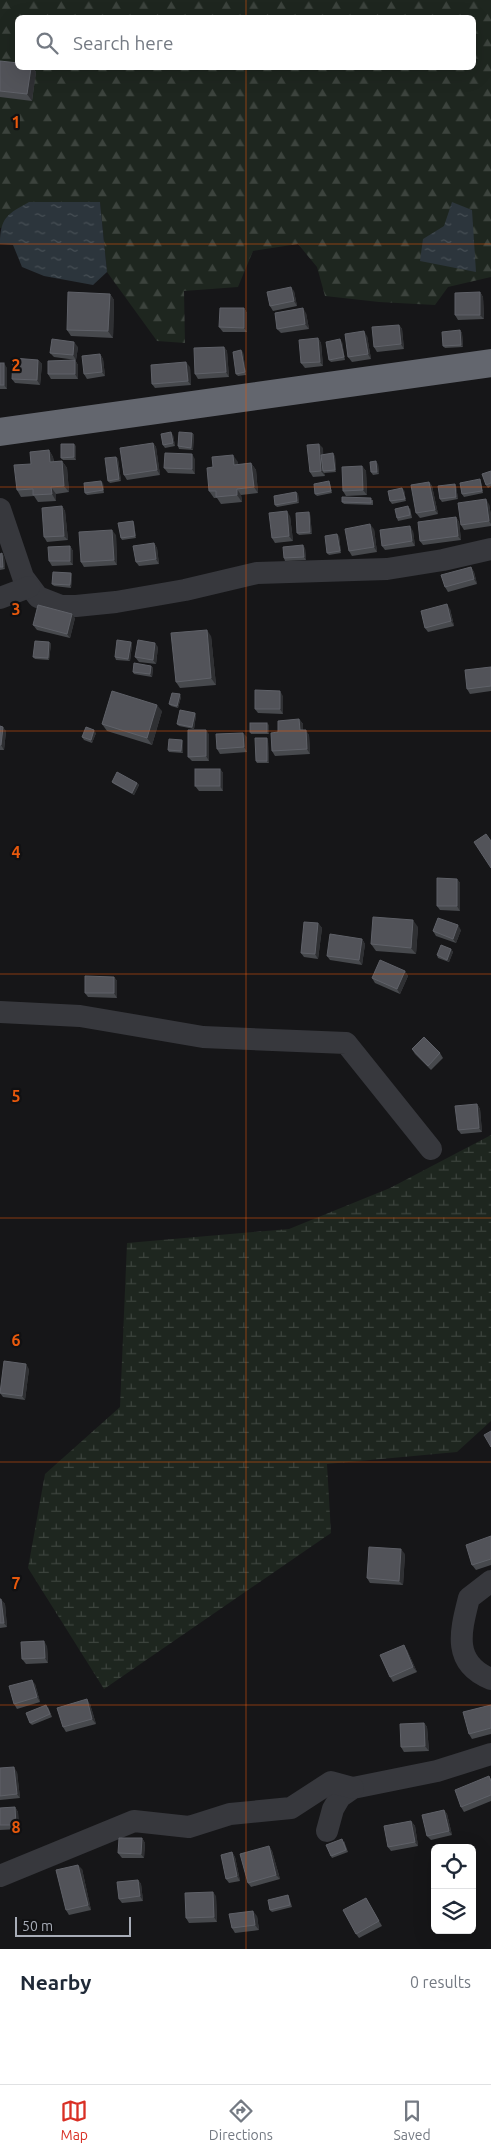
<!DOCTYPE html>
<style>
:root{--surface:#fff;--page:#f2f2f3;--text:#1f2937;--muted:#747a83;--line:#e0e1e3;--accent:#d93025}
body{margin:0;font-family:Ubuntu,sans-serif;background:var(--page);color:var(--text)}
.controls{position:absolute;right:15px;bottom:15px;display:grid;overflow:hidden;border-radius:8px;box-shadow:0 5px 20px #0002}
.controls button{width:45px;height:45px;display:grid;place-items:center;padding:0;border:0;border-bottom:1px solid var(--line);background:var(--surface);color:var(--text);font:25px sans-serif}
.scale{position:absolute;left:15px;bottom:12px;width:116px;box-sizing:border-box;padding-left:5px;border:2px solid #a8adb8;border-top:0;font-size:14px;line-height:18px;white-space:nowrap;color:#a8adb8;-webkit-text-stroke:4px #111113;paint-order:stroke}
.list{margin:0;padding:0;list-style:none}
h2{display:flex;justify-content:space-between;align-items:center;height:65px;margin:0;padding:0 20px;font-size:21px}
h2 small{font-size:16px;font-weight:400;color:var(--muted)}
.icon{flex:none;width:28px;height:28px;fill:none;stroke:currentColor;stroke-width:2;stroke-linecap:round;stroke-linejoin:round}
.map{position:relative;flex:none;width:491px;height:1949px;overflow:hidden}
.search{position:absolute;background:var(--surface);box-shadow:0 5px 20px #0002;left:15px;right:15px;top:15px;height:55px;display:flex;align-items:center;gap:12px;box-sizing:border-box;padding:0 18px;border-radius:8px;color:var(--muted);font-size:19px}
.sheet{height:135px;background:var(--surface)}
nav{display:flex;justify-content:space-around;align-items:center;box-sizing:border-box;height:70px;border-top:1px solid var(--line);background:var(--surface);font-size:14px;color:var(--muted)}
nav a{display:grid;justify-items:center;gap:2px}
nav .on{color:var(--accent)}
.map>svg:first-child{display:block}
</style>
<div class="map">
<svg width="491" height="1949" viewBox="0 0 491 1949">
<defs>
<pattern id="forest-firs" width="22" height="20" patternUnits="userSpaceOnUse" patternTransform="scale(1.25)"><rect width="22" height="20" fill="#1e261f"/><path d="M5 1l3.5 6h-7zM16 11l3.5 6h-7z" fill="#3c433d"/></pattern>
<pattern id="wetland-marsh" width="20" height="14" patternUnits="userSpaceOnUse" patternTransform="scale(1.25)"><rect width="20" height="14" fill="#1e261f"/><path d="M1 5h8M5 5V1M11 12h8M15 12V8" fill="none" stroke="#3c433d"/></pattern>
<pattern id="water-ripples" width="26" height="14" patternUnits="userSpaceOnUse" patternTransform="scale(1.25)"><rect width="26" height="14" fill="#2c353c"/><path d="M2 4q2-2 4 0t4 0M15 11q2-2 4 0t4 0" fill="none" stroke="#485056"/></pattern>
</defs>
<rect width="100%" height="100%" fill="#161618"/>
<path fill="url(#forest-firs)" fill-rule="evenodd" d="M0,0H491V277L448,287L435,305L379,302L325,296L317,267L298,244L253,251L238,287L184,291L185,343L157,341L107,272L100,202L0,228ZM18,18H474V68H18Z"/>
<path fill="url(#wetland-marsh)" d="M491,1135V1421L457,1452L327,1464L331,1533L104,1689L28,1568L45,1474L120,1407L127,1243L289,1229L390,1188Z"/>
<g fill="url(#water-ripples)">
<path d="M29,202H100L107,272L93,285L44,276L22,267L13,245L0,244C0,217 8,214 29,202Z"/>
<path d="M452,202L472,210L476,272L420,261L423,239L444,226Z"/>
</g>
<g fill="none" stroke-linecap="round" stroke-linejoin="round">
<g stroke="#37383d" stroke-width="22">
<path d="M0,509L23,577L38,597L61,606H76L116,602L185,590L257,573L387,569L443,560L491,549"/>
<path d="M0,598L29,587"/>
<path d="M0,1012L80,1016L203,1037L346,1043L431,1149"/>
<path d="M491,1581L469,1598C461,1630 451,1663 491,1679"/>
<path d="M327,1831L333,1809L340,1797L353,1788L437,1771L491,1754"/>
<path d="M0,1876L134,1821L189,1827L230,1814L291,1808L331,1782L353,1788"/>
</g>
<path stroke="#63666e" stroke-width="28" d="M0,432L491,363"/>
</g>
<g fill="#47494d">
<path d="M0,61L18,68H33L36,72L32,101L0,97Z"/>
<path d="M294,291L297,306L273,311L270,306Z"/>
<path d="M480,292L483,297L484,319L458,320L455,315Z"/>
<path d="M110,294L114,300L113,338L71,336L67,330Z"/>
<path d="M244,308L247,313V332H223L219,327Z"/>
<path d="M306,313L309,329L281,333L277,329Z"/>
<path d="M399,325L402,329L404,349L377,352L374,347Z"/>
<path d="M460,330L462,333L463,347L445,348L443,346Z"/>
<path d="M367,336L371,359L352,362L348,357Z"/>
<path d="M318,338L321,343L323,366L305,368L301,363Z"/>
<path d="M342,342L345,360L331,362L329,360Z"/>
<path d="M78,347L76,360L54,357L50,353Z"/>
<path d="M224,347L227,351L229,377L198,379L195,374Z"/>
<path d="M243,352L246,375L238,376L236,374Z"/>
<path d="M100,354L103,359L105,376L87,379L84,374Z"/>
<path d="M38,360L42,364L40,385L15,383L12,379Z"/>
<path d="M75,360L78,365V379H51L48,374Z"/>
<path d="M0,363L7,368V389H0Z"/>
<path d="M190,367L191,385L155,388L152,384Z"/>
<path d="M192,433L194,435L193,450L179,449L178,446Z"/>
<path d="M173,435L175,446L165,448L163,445Z"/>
<path d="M153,443L156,447L160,475L127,480L124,475Z"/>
<path d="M76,446V460H63L61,458Z"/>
<path d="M323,448V454L335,456L336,472L324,473L325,476L313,477L310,472Z"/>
<path d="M49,450L53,457L54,462L62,461L67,468L69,492L56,494V501L38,502L34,496L21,497L17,490L31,464Z"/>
<path d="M116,457L118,459L121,481L110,483L108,481Z"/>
<path d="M195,459V474L168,473L164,468Z"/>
<path d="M238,462V465L251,463L256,470L258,493L241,495L242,502L221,504L217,498H214L209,491L213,467Z"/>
<path d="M378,464L379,474L373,475L371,472Z"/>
<path d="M362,466L366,471L367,495L346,496L343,491Z"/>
<path d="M491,471V486L488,488L486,485Z"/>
<path d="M429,482L432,486L438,514L420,518L416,513Z"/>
<path d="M481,482L483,493L464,497L462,494Z"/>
<path d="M103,483L104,493L87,495L85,493Z"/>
<path d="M330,484L332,493L317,496L315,494Z"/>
<path d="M455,484L456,486L458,499L442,502L440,499Z"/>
<path d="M404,490L406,501L392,504L390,501Z"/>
<path d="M296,492L298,494L299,503L277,507L275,505Z"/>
<path d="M373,500V505L344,504L342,502Z"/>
<path d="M489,504L491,515V526L464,530L461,525Z"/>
<path d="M62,506L65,511L68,540L47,542L44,537Z"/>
<path d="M410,508L412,518L398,521L397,518Z"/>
<path d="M310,514L312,534L299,535L297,533Z"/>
<path d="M290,516L293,541L275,543L272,538Z"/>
<path d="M456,517L459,522L461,540L423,545L420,541Z"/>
<path d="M133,521L134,523L136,538L122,540L121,538Z"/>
<path d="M374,529L377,552L352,556L349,551Z"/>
<path d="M413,531L415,546L385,550L382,546Z"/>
<path d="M116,535L117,565L84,567L81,562Z"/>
<path d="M339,536L341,553L329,555L327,553Z"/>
<path d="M154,543L157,548L159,564L139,566L136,562Z"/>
<path d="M70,546L73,551V565L52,566L49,561Z"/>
<path d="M305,548L306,560L285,561L284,558Z"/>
<path d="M0,554L4,556L5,569L0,570Z"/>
<path d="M471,567L474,572L477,584L448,592L445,587Z"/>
<path d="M71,573L72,576L71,588L54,586L52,584Z"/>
<path d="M450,609L454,626L428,632L425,628Z"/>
<path d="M75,618L70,638L37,630L33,625Z"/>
<path d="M211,636L216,685L180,688L176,682Z"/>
<path d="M49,642L51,644L49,660L35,659L33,657Z"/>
<path d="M131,642L132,644L130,661L116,660L115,657Z"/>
<path d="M158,647L156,664L139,662L135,657Z"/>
<path d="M151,666L153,668L152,677L134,674L133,672Z"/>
<path d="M491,667V691L470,694L467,689Z"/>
<path d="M283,696V714L258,713L255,709Z"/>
<path d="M181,697L178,708L171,706L169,704Z"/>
<path d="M162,711L152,745L107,731L102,724Z"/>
<path d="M195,713L196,715L194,729L179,726L177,724Z"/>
<path d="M299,719L303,724V730L309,735L310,754L275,756L272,751L278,732Z"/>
<path d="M269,725V734H251L250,732Z"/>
<path d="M0,726L6,731L4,750H0Z"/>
<path d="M96,733L92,743L84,740L82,737Z"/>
<path d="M209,734V761H192L188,757Z"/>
<path d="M247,737V752L220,754L217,749Z"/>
<path d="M182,740L183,742V753L169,752L168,750Z"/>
<path d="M268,740L269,763H257L256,761Z"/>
<path d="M220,769L223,773V791H199L195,786Z"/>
<path d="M112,782L137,783L139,785L134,795L114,784Z"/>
<path d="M457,879L460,883V911L440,910L437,906Z"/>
<path d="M318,923L322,928L318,959L304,957L301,953Z"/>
<path d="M418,927L416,954L376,951L371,944Z"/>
<path d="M461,930L456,943L436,936L433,931Z"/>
<path d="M362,939L365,944L362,965L330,960L327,956Z"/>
<path d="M451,949L453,952L449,962L438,958L437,955Z"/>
<path d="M405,971L408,976L400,994L375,983L372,978Z"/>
<path d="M114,977L117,981V998L88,997L85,993Z"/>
<path d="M412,1049L440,1053L443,1058L431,1070L415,1054Z"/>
<path d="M477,1104L480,1109L482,1132L461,1134L458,1130Z"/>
<path d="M29,1369L25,1400L3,1397L0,1393V1389Z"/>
<path d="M491,1536V1565L476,1570L472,1565Z"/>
<path d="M405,1554L403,1585L370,1583L367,1578Z"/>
<path d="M0,1599L5,1604L7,1627L0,1628Z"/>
<path d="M47,1646L48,1663L26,1664L22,1659Z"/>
<path d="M407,1650L417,1672L393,1682L390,1677Z"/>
<path d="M35,1684L40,1702L17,1709L14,1704Z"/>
<path d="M90,1704L96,1724L66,1732L63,1727Z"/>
<path d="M491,1705V1734L472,1739L469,1734Z"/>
<path d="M48,1707L52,1717L32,1725L30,1723Z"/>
<path d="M424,1723L427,1727L429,1751L404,1752L401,1747Z"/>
<path d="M0,1768L17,1772L20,1798L0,1800Z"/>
<path d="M489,1776L491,1779V1801L464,1812L461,1807Z"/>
<path d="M15,1807L18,1812L19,1829L0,1830V1808Z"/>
<path d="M444,1810L447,1814L452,1835L431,1840L427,1836Z"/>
<path d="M411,1821L415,1826L418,1846L391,1851L388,1847Z"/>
<path d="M142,1838L145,1843L144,1858H122L118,1853Z"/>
<path d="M344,1841L348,1852L332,1858L331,1856Z"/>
<path d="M269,1846L272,1851L280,1879L251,1887L248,1883Z"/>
<path d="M232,1852L235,1857L240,1881L229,1883L226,1879Z"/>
<path d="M82,1869L91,1910L69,1915L66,1910Z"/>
<path d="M138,1880L141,1884L143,1901L122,1903L119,1899Z"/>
<path d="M288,1895L289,1897L292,1907L272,1912L270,1910Z"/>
<path d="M216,1896L217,1922L189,1923L186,1918Z"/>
<path d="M366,1898L382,1926L359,1938L356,1934Z"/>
<path d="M257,1916L259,1930L235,1933L232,1928Z"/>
</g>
<g fill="#2f3033">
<path d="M31,68H33L36,72L32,101L27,94Z"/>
<path d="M291,287L294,291L297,306L294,301Z"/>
<path d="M480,292L483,297L484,319L480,315Z"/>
<path d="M110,294L114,300L113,338L108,331Z"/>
<path d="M244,308L247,313V332L244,328Z"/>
<path d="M303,308L306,313L309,329L305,324Z"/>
<path d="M399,325L402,329L404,349L401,344Z"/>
<path d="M460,330L462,333L463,347L461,345Z"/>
<path d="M364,331L367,336L371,359L368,354Z"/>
<path d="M318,338L321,343L323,366L320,362Z"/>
<path d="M340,339L342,342L345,360L344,357Z"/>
<path d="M74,342L78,347L76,360L73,355Z"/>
<path d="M224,347L227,351L229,377L226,372Z"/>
<path d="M241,350L243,352L246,375L245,372Z"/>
<path d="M100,354L103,359L105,376L102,372Z"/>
<path d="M38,360L42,364L40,385L37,380Z"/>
<path d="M75,360L78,365V379L75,374Z"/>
<path d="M186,362L190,367L191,385L188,381Z"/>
<path d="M4,363L7,368V389L4,385Z"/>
<path d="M171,432L173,435L175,446L173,443Z"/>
<path d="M192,433L194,435L193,450L191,448Z"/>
<path d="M153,443L156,447L160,475L157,470Z"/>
<path d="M74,444L76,446V460L74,457Z"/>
<path d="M319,444L323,448L324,471H323L324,473L325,476L321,471Z"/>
<path d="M49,450L53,457L54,469L50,462Z"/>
<path d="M333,453L335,456L336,472L335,470Z"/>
<path d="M192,454L195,459V474L192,469Z"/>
<path d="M233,455L238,462L239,472L234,465Z"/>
<path d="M116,457L118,459L121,481L119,479Z"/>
<path d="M62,461L67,468L69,492L64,486Z"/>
<path d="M376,461L378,464L379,474L377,472Z"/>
<path d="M251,463L256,470L258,493L254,487Z"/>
<path d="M362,466L366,471L367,495L363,490Z"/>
<path d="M101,481L103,483L104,493L103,490Z"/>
<path d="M429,482L432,486L438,514L435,510Z"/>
<path d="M455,484L456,486L458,499L456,497Z"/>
<path d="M51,487L56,494V501L52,494Z"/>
<path d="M402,488L404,490L406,501L405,499Z"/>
<path d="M237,489L241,495L242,502L237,495Z"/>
<path d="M296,492L298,494L299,503L297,501Z"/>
<path d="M486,499L489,504L491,515V524L489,521Z"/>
<path d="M62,506L65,511L68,540L64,536Z"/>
<path d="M287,511L290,516L293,541L289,536Z"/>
<path d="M309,512L310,514L312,534L310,532Z"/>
<path d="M456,517L459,522L461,540L458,536Z"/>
<path d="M133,521L134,523L136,538L135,536Z"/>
<path d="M370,524L374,529L377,552L374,547Z"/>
<path d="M410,526L413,531L415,546L412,541Z"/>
<path d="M112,530L116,535L117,565L114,560Z"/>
<path d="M337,534L339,536L341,553L340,551Z"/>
<path d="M154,543L157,548L159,564L156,559Z"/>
<path d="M303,545L305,548L306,560L304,557Z"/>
<path d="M70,546L73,551V565L70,561Z"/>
<path d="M2,553L4,556L5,569L3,567Z"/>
<path d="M471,567L474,572L477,584L474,579Z"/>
<path d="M71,573L72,576L71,588L70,585Z"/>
<path d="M447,604L450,609L454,626L451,621Z"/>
<path d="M72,614L75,618L70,638L67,634Z"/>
<path d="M207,630L211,636L216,685L211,678Z"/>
<path d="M49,642L51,644L49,660L48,658Z"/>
<path d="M131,642L132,644L130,661L128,659Z"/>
<path d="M155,643L158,647L156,664L153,660Z"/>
<path d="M151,666L153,668L152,677L150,674Z"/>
<path d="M280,691L283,696V714L280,709Z"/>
<path d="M180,694L181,697L178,708L177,706Z"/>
<path d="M157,705L162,711L152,745L147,738Z"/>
<path d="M195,713L196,715L194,729L192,727Z"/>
<path d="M299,719L303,724V735L300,730Z"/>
<path d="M267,723L269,725V734L267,732Z"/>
<path d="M3,727L6,731L4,750L1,745Z"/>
<path d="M94,730L96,733L92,743L91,740Z"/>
<path d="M206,730L209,734V761L206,756Z"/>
<path d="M306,730L309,735L310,754L307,749Z"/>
<path d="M243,733L247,737V752L244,747Z"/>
<path d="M267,738L268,740L269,763L267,761Z"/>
<path d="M182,740L183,742V753L181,751Z"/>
<path d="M220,769L223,773V791L220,786Z"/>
<path d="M137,783L139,785L134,795L132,793Z"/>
<path d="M457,879L460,883V911L457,906Z"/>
<path d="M413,920L418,927L416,954L411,948Z"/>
<path d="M318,923L322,928L318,959L315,954Z"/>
<path d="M458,925L461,930L456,943L453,939Z"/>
<path d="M362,939L365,944L362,965L359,960Z"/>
<path d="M451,949L453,952L449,962L447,960Z"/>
<path d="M405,971L408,976L400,994L397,989Z"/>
<path d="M114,977L117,981V998L114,993Z"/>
<path d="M477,1104L480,1109L482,1132L479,1128Z"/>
<path d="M26,1364L29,1369L25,1400L22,1396Z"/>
<path d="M401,1549L405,1554L403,1585L399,1581Z"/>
<path d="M1,1599L5,1604L7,1627L4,1623Z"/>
<path d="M44,1641L47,1646L48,1663L45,1658Z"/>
<path d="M404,1645L407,1650L417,1672L413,1667Z"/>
<path d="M32,1680L35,1684L40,1702L37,1697Z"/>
<path d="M87,1699L90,1704L96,1724L92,1719Z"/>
<path d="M424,1723L427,1727L429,1751L425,1746Z"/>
<path d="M14,1767L17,1772L20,1798L17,1794Z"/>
<path d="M15,1807L18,1812L19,1829L16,1825Z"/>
<path d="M444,1810L447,1814L452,1835L449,1831Z"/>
<path d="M411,1821L415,1826L418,1846L415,1842Z"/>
<path d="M142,1838L145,1843L144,1858L141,1854Z"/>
<path d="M269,1846L272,1851L280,1879L276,1875Z"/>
<path d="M232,1852L235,1857L240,1881L237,1876Z"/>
<path d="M78,1865L82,1869L91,1910L88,1905Z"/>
<path d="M138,1880L141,1884L143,1901L140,1896Z"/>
<path d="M213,1892L216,1896L217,1922L214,1917Z"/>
<path d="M253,1911L257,1916L259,1930L255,1925Z"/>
</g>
<g fill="#525359" stroke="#5f6168">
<path d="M0,61L18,63V68H31L27,94L0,91Z"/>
<path d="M291,287L294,301L270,306L267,292Z"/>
<path d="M68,292L110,294L108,331L67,330Z"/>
<path d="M480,292V315H455V293Z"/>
<path d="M220,308H244V328L219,327Z"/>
<path d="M303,308L305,324L277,329L275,313Z"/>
<path d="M399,325L401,344L374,347L372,327Z"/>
<path d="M460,330L461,345L443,346L442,332Z"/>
<path d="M364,331L368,354L348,357L345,334Z"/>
<path d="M318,338L320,362L301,363L299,340Z"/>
<path d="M52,339L74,342L73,355L50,353Z"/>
<path d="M340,339L344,357L329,360L326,342Z"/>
<path d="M224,347L226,372L195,374L194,348Z"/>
<path d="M241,350L245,372L236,374L233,352Z"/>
<path d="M100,354L102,372L84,374L82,356Z"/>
<path d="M13,358L38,360L37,380L12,379Z"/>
<path d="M75,360V374H48V361Z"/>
<path d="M186,362L188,381L152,384L151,365Z"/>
<rect x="0" y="363" width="4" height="22"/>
<path d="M171,432L173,443L163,445L161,434Z"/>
<path d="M179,432L192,433L191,448L178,446Z"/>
<path d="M153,443L157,470L124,475L120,448Z"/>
<path d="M61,444H74V457L61,458Z"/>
<path d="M319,444L321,471L310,472L307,445Z"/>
<path d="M49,450L50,462L62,461L64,486L51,487L52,494L33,495V489L17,490L14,465L31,464L30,452Z"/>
<path d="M165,453L192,454V469L164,468Z"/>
<path d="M333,453L335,470L323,471L321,455Z"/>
<path d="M233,455L234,465L251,463L254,487L237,489V495L216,497V491H209L207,468L213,467L212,457Z"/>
<path d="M116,457L119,479L108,481L105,458Z"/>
<path d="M376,461L377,472H371L370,462Z"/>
<path d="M362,466L363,490L343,491L342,467Z"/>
<path d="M491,471V483L486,485L482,474Z"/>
<path d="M480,479L482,491L462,494L460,483Z"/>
<path d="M101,481L103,490L85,493L84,483Z"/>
<path d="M329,481L331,491L315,494L314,484Z"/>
<path d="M429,482L435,510L416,513L411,485Z"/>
<path d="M455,484L456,497L440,499L438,486Z"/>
<path d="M402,488L405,499L390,501L388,491Z"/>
<path d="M296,492L297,501L275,505L274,496Z"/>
<path d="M342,497L371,498V503L342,502Z"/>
<path d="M486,499L489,521L461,525L458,503Z"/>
<path d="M62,506L64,536L44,537L42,508Z"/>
<path d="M408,506L410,515L397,518L395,509Z"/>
<path d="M287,511L289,536L272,538L269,513Z"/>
<path d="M309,512L310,532L297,533L296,513Z"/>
<path d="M456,517L458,536L420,541L418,522Z"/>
<path d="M133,521L135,536L121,538L118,523Z"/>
<path d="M370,524L374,547L349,551L345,529Z"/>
<path d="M410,526L412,541L382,546L380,530Z"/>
<path d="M112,530L114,560L81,562L79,532Z"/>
<path d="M337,534L340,551L327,553L325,536Z"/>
<path d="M154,543L156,559L136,562L133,546Z"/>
<path d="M303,545L304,557L284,558L283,547Z"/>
<path d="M70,546V561H49L48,547Z"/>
<path d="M2,553L3,567H0V554Z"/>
<path d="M471,567L474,579L445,587L441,575Z"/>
<path d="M53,572L71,573L70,585L52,584Z"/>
<path d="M447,604L451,621L425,628L421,611Z"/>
<path d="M38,605L72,614L67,634L33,625Z"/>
<path d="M207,630L211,678L176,682L171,633Z"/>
<path d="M117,640L131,642L128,659L115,657Z"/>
<path d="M138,640L155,643L153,660L135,657Z"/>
<path d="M35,641L49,642L48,658L33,657Z"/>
<path d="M134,663L151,666L150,674L133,672Z"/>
<path d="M491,667V686L467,689L465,670Z"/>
<path d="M255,690L280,691V709H255Z"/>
<path d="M112,691L157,705L147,738L102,724Z"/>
<path d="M172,693L180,694L177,706L169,704Z"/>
<path d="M180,710L195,713L192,727L177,724Z"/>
<path d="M299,719L300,730H306L307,749L272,751L271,733L278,732V721Z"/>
<rect x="250" y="723" width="17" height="9"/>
<path d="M0,726L3,727L1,745H0Z"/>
<path d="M86,727L94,730L91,740L82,737Z"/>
<path d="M188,730H206V756L188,757Z"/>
<path d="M243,733L244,747L217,749L216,734Z"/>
<path d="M255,738H267V761H256Z"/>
<path d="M169,739L182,740L181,751L168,750Z"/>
<rect x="195" y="769" width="25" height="17"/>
<path d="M117,772L137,783L132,793L112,782Z"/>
<path d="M486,834L491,841V868L474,842Z"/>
<path d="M437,878L457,879V906H437Z"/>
<path d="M373,917L413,920L411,948L371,944Z"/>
<path d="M438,918L458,925L453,939L433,931Z"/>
<path d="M304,922L318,923L315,954L301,953Z"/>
<path d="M330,934L362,939L359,960L327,956Z"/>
<path d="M441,945L451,949L447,960L437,955Z"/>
<path d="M380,960L405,971L397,989L372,978Z"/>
<path d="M85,976L114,977V993H85Z"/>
<path d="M424,1037L440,1053L428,1066L412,1049Z"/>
<path d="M477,1104L479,1128L458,1130L455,1106Z"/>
<path d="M4,1361L26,1364L22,1396L0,1393Z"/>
<path d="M491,1431V1447L484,1435Z"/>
<path d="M491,1536V1559L472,1565L466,1545Z"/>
<path d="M369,1547L401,1549L399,1581L367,1578Z"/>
<path d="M0,1599H1L4,1623H0Z"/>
<path d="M44,1641L45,1658L22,1659L21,1642Z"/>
<path d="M404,1645L413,1667L390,1677L380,1655Z"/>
<path d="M32,1680L37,1697L14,1704L9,1686Z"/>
<path d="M87,1699L92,1719L63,1727L57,1708Z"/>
<path d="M46,1705L50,1714L30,1723L26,1713Z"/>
<path d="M491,1705V1728L469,1734L463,1712Z"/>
<path d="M424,1723L425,1746L401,1747L400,1724Z"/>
<path d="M14,1767L17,1794L0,1796V1768Z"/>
<path d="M489,1776L491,1782V1795L461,1807L455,1790Z"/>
<path d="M15,1807L16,1825H0V1808Z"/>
<path d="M444,1810L449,1831L427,1836L422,1815Z"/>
<path d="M411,1821L415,1842L388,1847L384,1826Z"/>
<path d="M119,1838H142L141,1854L118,1853Z"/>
<path d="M342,1839L346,1850L331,1856L326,1845Z"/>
<path d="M269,1846L276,1875L248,1883L240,1854Z"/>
<path d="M232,1852L237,1876L226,1879L221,1855Z"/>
<path d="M78,1865L88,1905L66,1910L56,1870Z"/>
<path d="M138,1880L140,1896L119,1899L117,1882Z"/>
<path d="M213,1892L214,1917L186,1918L185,1893Z"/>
<path d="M288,1895L290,1905L270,1910L268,1900Z"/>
<path d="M366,1898L379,1921L356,1934L343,1910Z"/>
<path d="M253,1911L255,1925L232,1928L229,1914Z"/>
</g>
<path fill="none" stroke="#e8590c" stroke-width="1" stroke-opacity="0.55" d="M246,0V18M246,68V1949M0,244H491M0,487H491M0,731H491M0,974H491M0,1218H491M0,1462H491M0,1705H491"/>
<g font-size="16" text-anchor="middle" font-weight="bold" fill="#e8590c" stroke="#111113" stroke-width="4.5" stroke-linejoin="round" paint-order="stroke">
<text x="16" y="128">1</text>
<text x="16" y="371">2</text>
<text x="16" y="615">3</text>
<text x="16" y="858">4</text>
<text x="16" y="1102">5</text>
<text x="16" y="1346">6</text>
<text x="16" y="1589">7</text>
<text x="16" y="1833">8</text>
</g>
</svg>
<div class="controls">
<button><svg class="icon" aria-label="locate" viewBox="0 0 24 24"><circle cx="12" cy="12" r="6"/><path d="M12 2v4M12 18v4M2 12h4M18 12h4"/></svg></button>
<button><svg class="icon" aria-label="layers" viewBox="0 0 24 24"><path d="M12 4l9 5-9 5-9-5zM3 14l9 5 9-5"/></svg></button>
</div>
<div class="scale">50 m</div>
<div class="search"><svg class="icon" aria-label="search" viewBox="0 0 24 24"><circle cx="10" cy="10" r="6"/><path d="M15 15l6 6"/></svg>Search here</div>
</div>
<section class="sheet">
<h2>Nearby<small>0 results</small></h2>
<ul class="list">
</ul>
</section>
<nav>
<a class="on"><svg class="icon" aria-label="map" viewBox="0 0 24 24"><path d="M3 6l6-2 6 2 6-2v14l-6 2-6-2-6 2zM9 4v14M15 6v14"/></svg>Map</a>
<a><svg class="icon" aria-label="directions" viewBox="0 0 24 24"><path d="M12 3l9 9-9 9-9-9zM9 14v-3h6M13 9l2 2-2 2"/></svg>Directions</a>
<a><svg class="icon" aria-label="saved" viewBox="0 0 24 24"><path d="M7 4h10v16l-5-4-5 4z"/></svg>Saved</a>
</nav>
